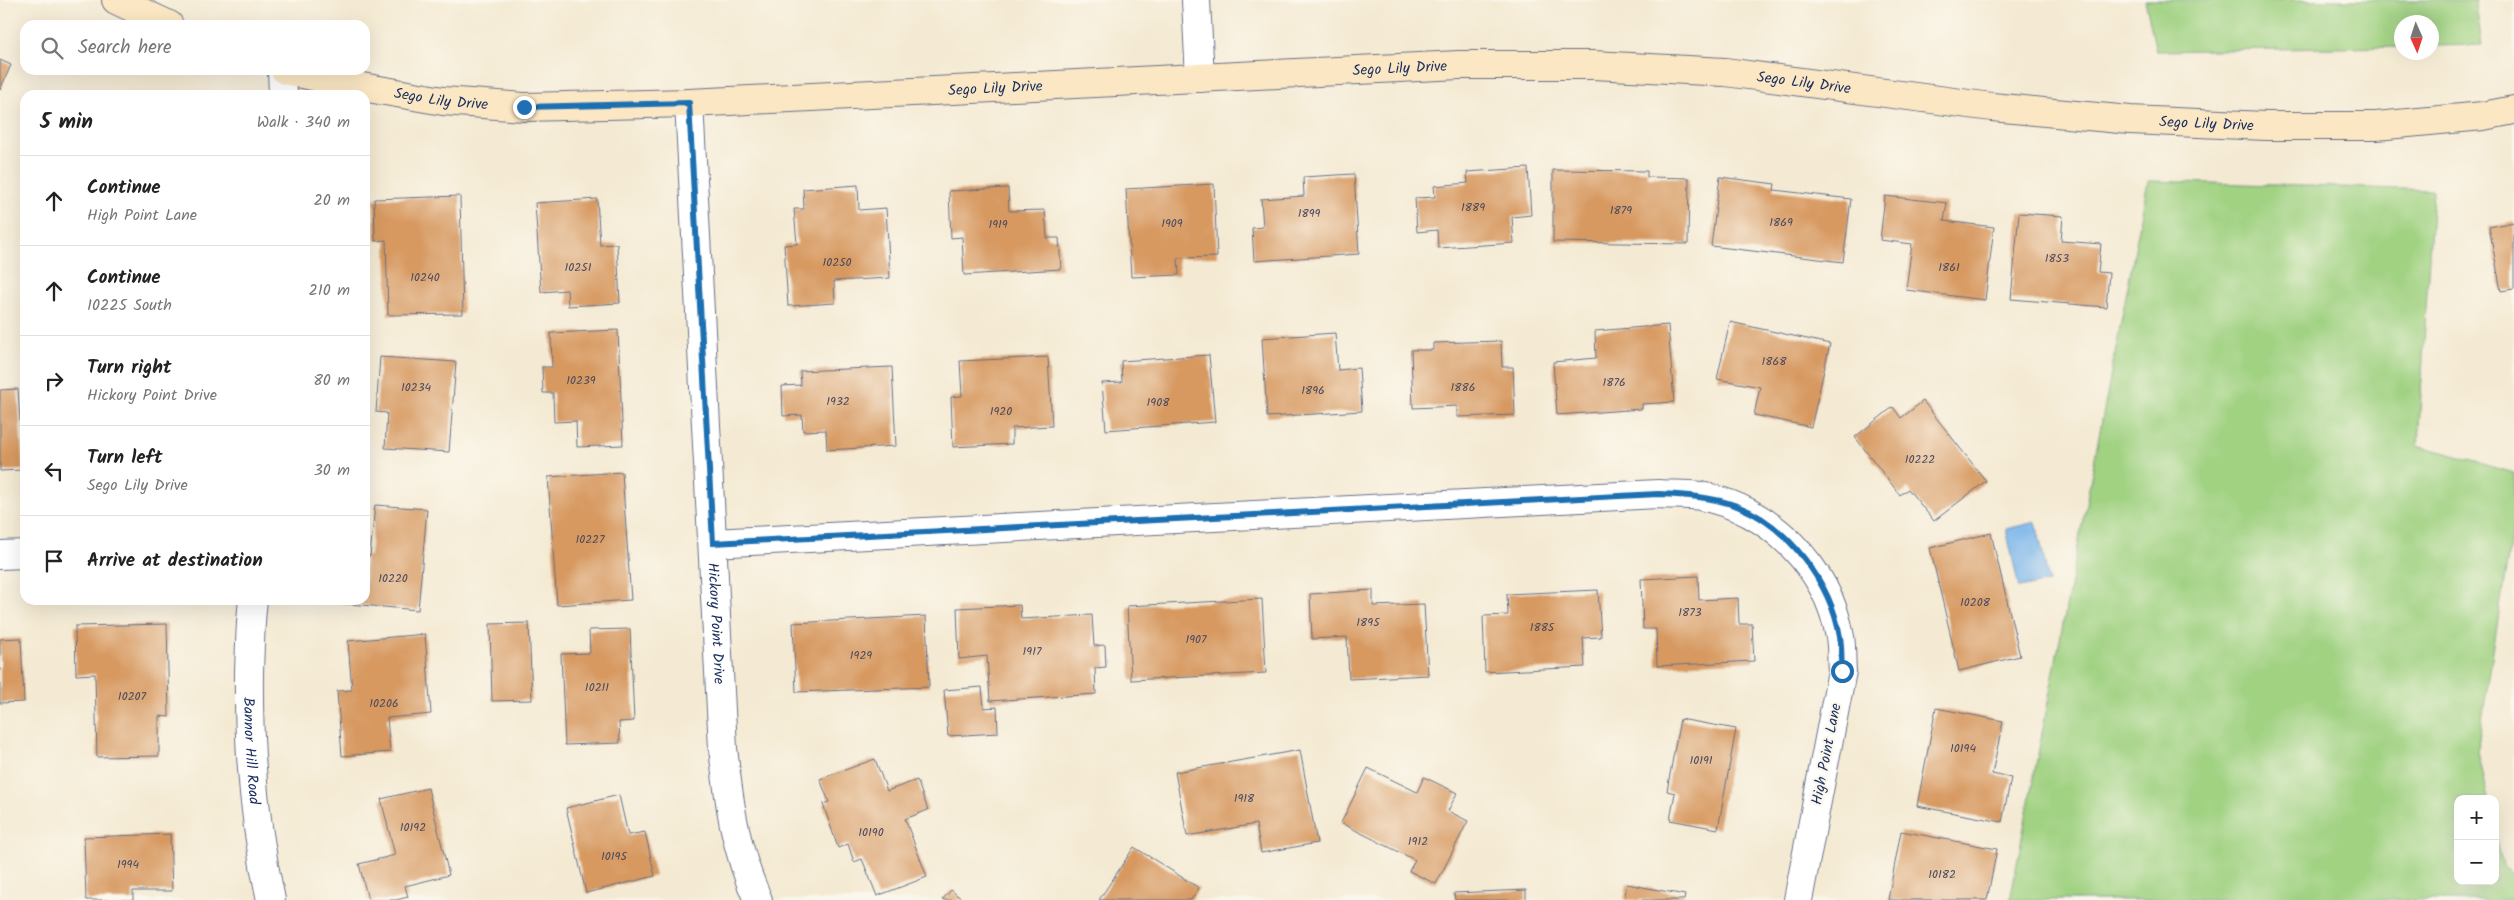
<!DOCTYPE html>
<meta charset="utf-8">
<style>
:root{--surface:#fff;--page:#f6f6f6;--text:#222;--muted:#767676;--line:#e0e0e0}
body{margin:0;font-family:Kalam,sans-serif;background:var(--page);color:var(--text)}
.controls{position:absolute;right:15px;bottom:15px;display:grid;overflow:hidden;border-radius:10px;box-shadow:0 5px 20px #0002}
.controls button{width:45px;height:45px;display:grid;place-items:center;padding:0;border:0;border-bottom:1px solid var(--line);background:var(--surface);color:var(--text);font:25px sans-serif}
.compass{position:absolute;left:2394px;top:15px;width:45px;height:45px;border-radius:50%;background:var(--surface);box-shadow:0 5px 20px #0002;rotate:177deg}
.stop{position:absolute;width:15px;height:15px;margin:-11px;border:4px solid #1f6fb2;border-radius:50%;background:#fff}
.stop.end{background:#1f6fb2;border-color:#fff;box-shadow:0 1px 5px #0008}
.list{margin:0;padding:0;list-style:none}
h2{display:flex;justify-content:space-between;align-items:center;height:65px;margin:0;padding:0 20px;font-size:21px}
h2 small{font-size:16px;font-weight:400;color:var(--muted)}
.list li{display:grid;grid-template-columns:32px 1fr auto;gap:15px;align-items:center;box-sizing:border-box;height:90px;padding:0 20px;border-top:1px solid var(--line)}
.list b{display:block;font-size:19px;white-space:nowrap}
.list p{margin:0;font-size:16px;white-space:nowrap;color:var(--muted)}
.list em{font-size:16px;font-style:normal;color:var(--muted)}
.icon{flex:none;width:28px;height:28px;fill:none;stroke:currentColor;stroke-width:2;stroke-linecap:round;stroke-linejoin:round}
.map{position:relative;flex:none;width:2514px;height:900px;overflow:hidden}
.search{position:absolute;background:var(--surface);box-shadow:0 5px 20px #0002;left:20px;top:20px;width:350px;height:55px;display:flex;align-items:center;gap:12px;box-sizing:border-box;padding:0 18px;border-radius:15px;color:var(--muted);font-size:19px}
.panel{position:absolute;background:var(--surface);box-shadow:0 5px 20px #0002;left:20px;top:90px;width:350px;height:515px;border-radius:15px}
.map>svg:first-child{display:block}
</style>
<div class="map">
<svg width="2514" height="900" viewBox="0 0 2514 900">
<rect width="100%" height="100%" fill="#fbf7ec"/>
<filter id="ink" filterUnits="userSpaceOnUse"><feTurbulence type="fractalNoise" baseFrequency=".02" numOctaves="2"/><feDisplacementMap in="SourceGraphic" scale="10" xChannelSelector="R" yChannelSelector="G"/><feConvolveMatrix kernelMatrix="1 2 1 2 8 2 1 2 1" color-interpolation-filters="sRGB"/></filter>
<filter id="wash" filterUnits="userSpaceOnUse"><feTurbulence type="fractalNoise" baseFrequency=".0096" numOctaves="4" result="noise"/><feDisplacementMap in="SourceGraphic" scale="20" xChannelSelector="R" yChannelSelector="G"/><feGaussianBlur stdDeviation="1.12" result="paint"/><feColorMatrix in="noise" values="0 0 0 0 0 0 0 0 0 0 0 0 0 0 0 0 0 1.4 0 .05"/><feComposite in="paint" operator="in"/></filter>
<g filter="url(#wash)">
<rect width="100%" height="100%" fill="#f4ead3"/>
<g fill="#a0d282" stroke="#5e8070">
<path d="M2145,0H2475L2482,45L2432,46V22H2402L2401,47L2156,51Z"/>
<path d="M2148,181L2433,190L2418,445L2514,473V519L2477,752L2488,799H2458V881H2495V833L2503,866L2514,878V900H2010Z"/>
</g>
<path fill="#79b5eb" stroke="#4a72a4" d="M2036,522L2049,582L2019,588L2006,529Z"/>
<g id="blocks">
<g fill="#d79961">
<path d="M0,60L11,65L0,90Z"/>
<path d="M1528,168L1531,215L1512,217L1514,243L1438,248L1437,230L1417,232L1415,198L1435,197L1434,186L1468,183L1467,172Z"/>
<path d="M1553,170L1647,171V177L1689,178L1688,244L1553,242Z"/>
<path d="M1354,174L1359,254L1254,261L1252,228L1263,227L1261,199L1304,196L1303,177Z"/>
<path d="M1720,177L1775,184L1774,190L1851,199L1843,262L1711,246Z"/>
<path d="M1214,184L1217,257L1178,258L1179,275L1131,277L1126,189Z"/>
<path d="M858,185L859,210L886,208L890,278L834,281L835,303L788,306L784,245L797,244L794,209H804L803,189Z"/>
<path d="M1008,188L1009,211L1045,210L1047,238H1059L1061,269L964,275L962,237L951,238L949,191Z"/>
<path d="M460,196L463,314L388,315L386,240L375,241L374,199Z"/>
<path d="M1885,196L1947,203L1944,221L1994,227L1985,300L1906,290L1912,244L1880,240Z"/>
<path d="M597,199L600,245L617,244L620,303L568,306L567,290L541,292L535,203Z"/>
<path d="M2019,213L2063,216L2061,241L2101,244L2098,272L2109,273L2106,307L2011,299Z"/>
<path d="M2514,222V289L2501,291L2489,227Z"/>
<path d="M1730,322L1830,344L1811,427L1754,415L1760,387L1717,379Z"/>
<path d="M1668,325L1674,402L1642,404V409L1557,415L1553,362L1596,358L1595,331Z"/>
<path d="M618,330L623,445L577,447L576,421L554,422L553,393H543L542,367H552L551,333Z"/>
<path d="M1335,333L1338,370L1359,368L1362,411L1267,417L1262,338Z"/>
<path d="M1501,341L1502,367H1513L1515,415L1457,417V406L1413,408L1411,350H1433V343Z"/>
<path d="M1209,355L1215,422L1106,430L1102,383L1122,382L1121,361Z"/>
<path d="M380,357L456,362L449,452L385,448L387,413L376,412Z"/>
<path d="M1048,357L1052,426L1012,428V444L953,447L951,397L962,396L960,361Z"/>
<path d="M892,367L896,446L827,450L826,430L803,431L802,415L783,416L782,386L801,385L800,371Z"/>
<path d="M18,389L23,470L0,471V390Z"/>
<path d="M1923,401L1986,481L1934,521L1908,489L1900,495L1855,437L1893,407L1901,418Z"/>
<path d="M622,472L631,600L557,605L548,477Z"/>
<path d="M375,505L427,509L418,610L338,603L339,600H365V555L370,556Z"/>
<path d="M1991,533L2020,656L1959,671L1930,548Z"/>
<path d="M1698,576L1699,600L1738,598L1739,624H1752L1754,661L1657,666L1656,629H1643L1641,579Z"/>
<path d="M1373,590V606L1424,604L1428,675L1349,679L1347,637L1312,639L1310,594Z"/>
<path d="M1598,590L1601,637L1583,638L1585,667L1485,672L1483,616L1508,615L1507,594Z"/>
<path d="M1262,599L1266,673L1131,680L1127,606Z"/>
<path d="M1020,605L1021,619L1092,615L1094,646L1105,645L1106,667L1095,668L1096,694L990,701L987,656L959,659L957,608Z"/>
<path d="M926,616L929,687L796,692L793,623Z"/>
<path d="M529,623L532,700L492,701L490,624Z"/>
<path d="M167,624L169,717L159,716V756L97,757L95,674L76,675L75,626Z"/>
<path d="M630,629L634,721L619,722L620,743L565,745L561,654L590,653L589,630Z"/>
<path d="M425,634L431,714L387,718L390,752L342,756L337,691L352,690L348,641Z"/>
<path d="M21,638L24,702L0,703V639Z"/>
<path d="M982,687L984,708L997,707L998,733L948,736L944,690Z"/>
<path d="M1936,708L2003,721L1992,774L2011,778L2002,822L1917,806Z"/>
<path d="M1680,719L1736,729L1718,829L1670,820L1675,793L1667,791Z"/>
<path d="M1300,750L1317,843L1261,853L1256,824L1187,836L1175,772Z"/>
<path d="M875,759L887,791L917,780L928,810L905,819L927,877L877,896L862,859L854,862L848,844L838,848L823,804L829,802L820,779Z"/>
<path d="M1368,768L1417,792L1424,777L1457,793L1448,811L1468,821L1436,884L1409,871L1415,860L1341,823Z"/>
<path d="M428,788L449,875L405,886L408,897L396,900H368L359,864L395,855L381,799Z"/>
<path d="M619,795L628,835L645,832L655,876L586,893L566,808Z"/>
<path d="M1901,831L1997,849L1987,900H1888Z"/>
<path d="M170,834L172,891H133V900H86L84,837Z"/>
<path d="M1134,847L1199,888L1191,900H1099Z"/>
<path d="M1627,884L1685,895L1684,900H1624Z"/>
<path d="M951,890L963,900H942Z"/>
<path d="M1526,890V900H1455L1454,893Z"/>
</g>
</g>
</g>
<g filter="url(#ink)">
<use href="#blocks" fill-opacity="0" stroke="#677087" stroke-width="1"/>
<g fill="none" stroke-linecap="round" stroke-linejoin="round">
<defs>
<g id="street">
<path d="M1196,0L1200,78"/>
<path d="M282,70L283,95"/>
<path id="s1" d="M689,103L723,748C729,802 735,850 758,900"/>
<path d="M713,543L1658,494C1672,495 1687,494 1700,496C1770,509 1828,567 1840,637C1842,648 1841,660 1842,671L1798,900"/>
<path d="M0,555L25,554"/>
<path id="s2" d="M253,600C250,624 250,648 249,672C248,750 254,824 271,900"/>
</g>
<g id="secondary">
<path d="M116,0L169,25"/>
<path id="s3" d="M285,70L362,87L443,101L524,107L689,103L1459,65H1593L1725,72L1992,107L2130,120L2266,126H2376L2483,116L2514,110"/>
</g>
</defs>
<use href="#street" stroke="#677087" stroke-width="30"/>
<use href="#secondary" stroke="#677087" stroke-width="30"/>
<use href="#street" stroke="#fff" stroke-width="28"/>
<use href="#secondary" stroke="#fbe7c3" stroke-width="28"/>
</g>
</g>
<g fill="none" stroke-linecap="round" stroke-linejoin="round" filter="url(#ink)">
<path stroke="#1f6fb2" stroke-width="6" d="M524,107L689,103L713,543L1658,494C1686,495 1712,497 1737,506C1789,526 1831,584 1840,637C1842,648 1841,660 1842,671"/>
</g>
<g text-anchor="middle" stroke-width="4.5" stroke-linejoin="round" paint-order="stroke">
<g font-size="12" fill="#4a4a5f">
<text x="1473" y="211">1889</text>
<text x="1621" y="214">1879</text>
<text x="1309" y="217">1899</text>
<text x="1781" y="226">1869</text>
<text x="1172" y="227">1909</text>
<text x="998" y="228">1919</text>
<text x="2057" y="262">1853</text>
<text x="837" y="266">10250</text>
<text x="578" y="271">10251</text>
<text x="1949" y="271">1861</text>
<text x="425" y="281">10240</text>
<text x="1774" y="365">1868</text>
<text x="581" y="384">10239</text>
<text x="1614" y="386">1876</text>
<text x="416" y="391">10234</text>
<text x="1463" y="391">1886</text>
<text x="1313" y="394">1896</text>
<text x="838" y="405">1932</text>
<text x="1158" y="406">1908</text>
<text x="1001" y="415">1920</text>
<text x="1920" y="463">10222</text>
<text x="590" y="543">10227</text>
<text x="393" y="582">10220</text>
<text x="1975" y="606">10208</text>
<text x="1690" y="616">1873</text>
<text x="1368" y="626">1895</text>
<text x="1542" y="631">1885</text>
<text x="1196" y="643">1907</text>
<text x="1032" y="655">1917</text>
<text x="861" y="659">1929</text>
<text x="597" y="691">10211</text>
<text x="132" y="700">10207</text>
<text x="384" y="707">10206</text>
<text x="1963" y="752">10194</text>
<text x="1701" y="764">10191</text>
<text x="1244" y="802">1918</text>
<text x="413" y="831">10192</text>
<text x="871" y="836">10190</text>
<text x="1418" y="845">1912</text>
<text x="614" y="860">10195</text>
<text x="128" y="868">1994</text>
<text x="1942" y="878">10182</text>
</g>
<g font-size="15" fill="#1b2f5e" stroke="#fbf7ec">
<text dy="5" stroke="none"><textPath href="#s3" startOffset="1119">Sego Lily Drive</textPath></text>
<text dy="5" stroke="none"><textPath href="#s3" startOffset="1524">Sego Lily Drive</textPath></text>
<text dy="5" stroke="none"><textPath href="#s3" startOffset="714">Sego Lily Drive</textPath></text>
<text dy="5" stroke="none"><textPath href="#s3" startOffset="159">Sego Lily Drive</textPath></text>
<text dy="5" stroke="none"><textPath href="#s3" startOffset="1929">Sego Lily Drive</textPath></text>
<text dy="5" stroke="none"><textPath href="#s1" startOffset="521">Hickory Point Drive</textPath></text>
<text dy="5" stroke="none"><textPath href="#s2" startOffset="151">Bannor Hill Road</textPath></text>
<text transform="translate(1826 754) rotate(-79)" y="5">High Point Lane</text>
</g>
</g>
</svg>
<div class="controls">
<button>+</button>
<button>−</button>
</div>
<svg class="compass" viewBox="-18 -18 36 36"><path d="M0-13l5 13h-10z" fill="#e53935"/><path d="M0 13l5-13h-10z" fill="#767676"/></svg>
<div class="stop" style="left:1842px;top:671px"></div>
<div class="stop end" style="left:524px;top:107px"></div>
<div class="search"><svg class="icon" aria-label="search" viewBox="0 0 24 24"><circle cx="10" cy="10" r="6"/><path d="M15 15l6 6"/></svg>Search here</div>
<section class="panel">
<h2>5 min<small>Walk · 340 m</small></h2>
<ul class="list">
<li><svg class="icon" aria-label="ahead" viewBox="0 0 24 24"><path d="M12 20V5M6 11l6-6 6 6"/></svg><div><b>Continue</b><p>High Point Lane</p></div><em>20 m</em></li>
<li><svg class="icon" aria-label="ahead" viewBox="0 0 24 24"><path d="M12 20V5M6 11l6-6 6 6"/></svg><div><b>Continue</b><p>10225 South</p></div><em>210 m</em></li>
<li><svg class="icon" aria-label="right" viewBox="0 0 24 24"><path d="M7 20v-9h11M14 6l5 5-5 5"/></svg><div><b>Turn right</b><p>Hickory Point Drive</p></div><em>80 m</em></li>
<li><svg class="icon" aria-label="left" viewBox="0 0 24 24"><path d="M17 20v-9H6M10 6l-5 5 5 5"/></svg><div><b>Turn left</b><p>Sego Lily Drive</p></div><em>30 m</em></li>
<li><svg class="icon" aria-label="arrive" viewBox="0 0 24 24"><path d="M6 21V4h12l-3 4 3 4H6"/></svg><div><b>Arrive at destination</b></div></li>
</ul>
</section>
</div>
